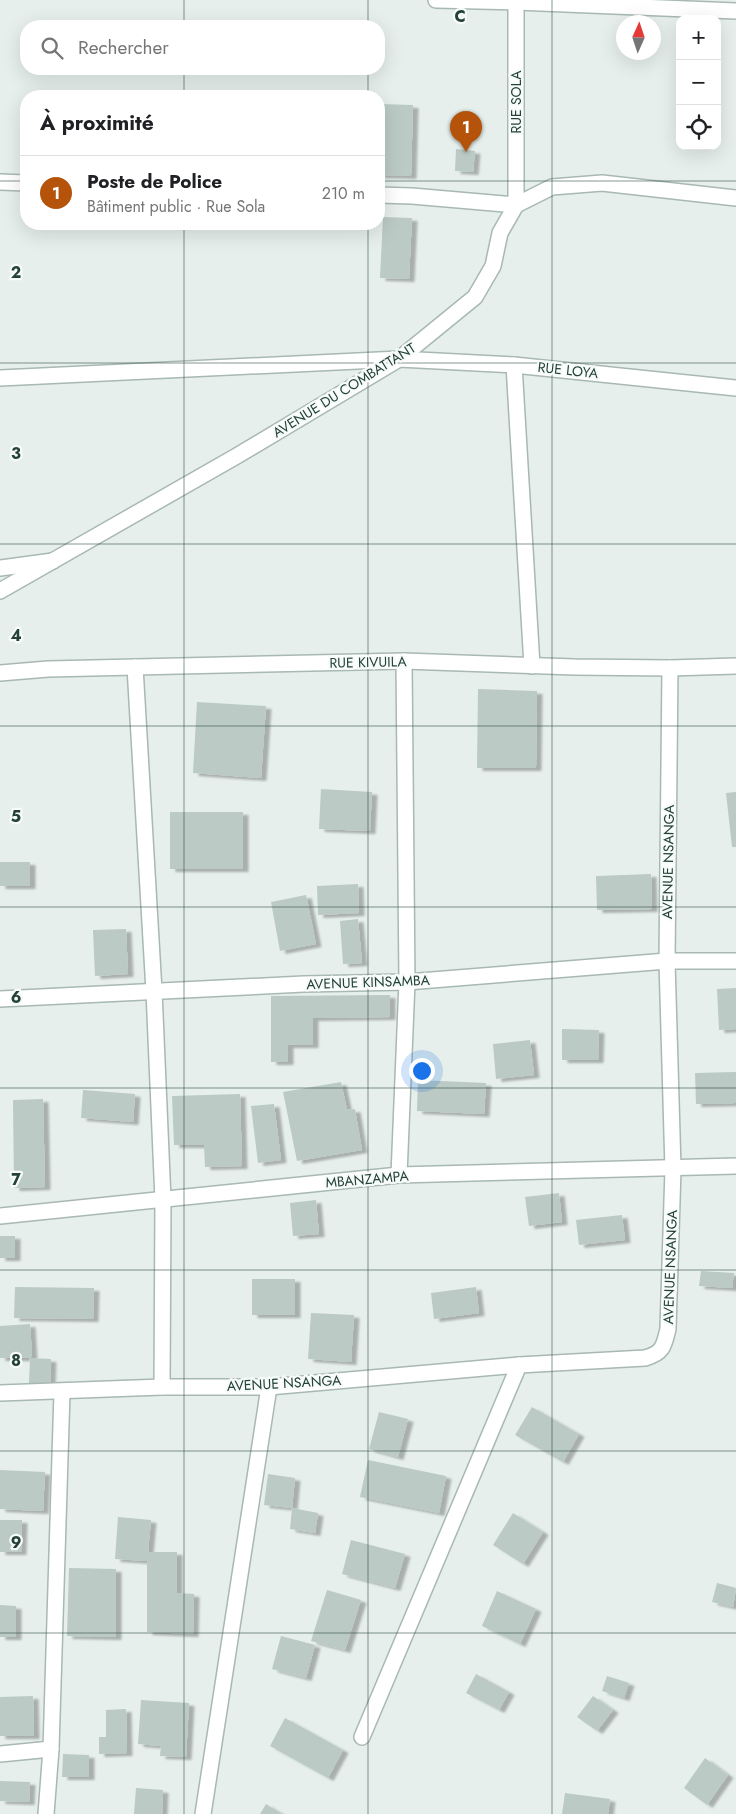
<!DOCTYPE html>
<html lang="fr">
<meta charset="utf-8">
<style>
:root{--surface:#fff;--page:#f2f2f2;--text:#202124;--muted:#757577;--line:#e0e0e0;--accent:#b45309}
body{margin:0;font-family:Jost,sans-serif;background:var(--page);color:var(--text)}
.controls{position:absolute;right:15px;top:15px;display:grid;overflow:hidden;border-radius:10px;box-shadow:0 5px 20px #0002}
.controls button{width:45px;height:45px;display:grid;place-items:center;padding:0;border:0;border-bottom:1px solid var(--line);background:var(--surface);color:var(--text);font:25px sans-serif}
.compass{position:absolute;left:616px;top:15px;width:45px;height:45px;border-radius:50%;background:var(--surface);box-shadow:0 5px 20px #0002;rotate:3deg}
.you{position:absolute;left:421px;top:1070px;width:18px;height:18px;margin:-12px;border:4px solid #fff;border-radius:50%;background:#1a73e8;box-shadow:0 0 0 8px #1a73e833}
.badge{display:grid;place-items:center;width:32px;height:32px;border-radius:50%;background:var(--accent);color:#fff;font-size:16px;font-weight:700}
.pin{position:absolute;translate:-50% -41px;filter:drop-shadow(0 1px 2px #0008)}
.pin::after{content:'';position:absolute;top:26px;width:18px;height:15px;background:inherit;clip-path:polygon(0 0,100% 0,50% 100%)}
.list{margin:0;padding:0;list-style:none}
h2{display:flex;justify-content:space-between;align-items:center;height:65px;margin:0;padding:0 20px;font-size:21px}
h2 small{font-size:16px;font-weight:400;color:var(--muted)}
.list li{display:grid;grid-template-columns:32px 1fr auto;gap:15px;align-items:center;box-sizing:border-box;height:75px;padding:0 20px;border-top:1px solid var(--line)}
.list b{display:block;font-size:19px;white-space:nowrap}
.list p{margin:0;font-size:16px;white-space:nowrap;color:var(--muted)}
.list em{font-size:16px;font-style:normal;color:var(--muted)}
.icon{flex:none;width:28px;height:28px;fill:none;stroke:currentColor;stroke-width:2;stroke-linecap:round;stroke-linejoin:round}
.map{position:relative;flex:none;width:736px;height:1814px;overflow:hidden}
.search{position:absolute;background:var(--surface);box-shadow:0 5px 20px #0002;left:20px;top:20px;width:365px;height:55px;display:flex;align-items:center;gap:12px;box-sizing:border-box;padding:0 18px;border-radius:20px;color:var(--muted);font-size:19px}
.panel{position:absolute;background:var(--surface);box-shadow:0 5px 20px #0002;left:20px;top:90px;width:365px;height:140px;border-radius:20px}
.map>svg:first-child{display:block}
</style>
<div class="map">
<svg width="736" height="1814" viewBox="0 0 736 1814">
<defs>
<filter id="shadow"><feDropShadow dx="5.5" dy="3" stdDeviation="1" flood-color="#0004"/></filter>
</defs>
<rect width="100%" height="100%" fill="#e6efeb"/>
<g fill="#bbcac4" filter="url(#shadow)">
<path d="M379,104L413,105L411,176L379,175Z"/>
<path d="M456,149L475,151L473,172L455,171Z"/>
<path d="M383,217L412,218L409,279L380,278Z"/>
<path d="M478,689L537,691L536,768H477Z"/>
<path d="M197,702L266,706L261,778L193,773Z"/>
<path d="M321,789L372,792L370,831L319,829Z"/>
<path d="M736,792V847H732L726,793Z"/>
<rect x="170" y="812" width="73" height="57"/>
<rect x="0" y="862" width="30" height="24"/>
<path d="M651,874L652,909L597,910L596,876Z"/>
<path d="M358,884L359,913L318,915L317,886Z"/>
<path d="M306,895L316,944L280,951L271,902Z"/>
<path d="M358,919L362,963L343,964L340,921Z"/>
<path d="M126,929L128,974L95,976L93,930Z"/>
<path d="M736,988V1029L719,1030L717,989Z"/>
<path d="M390,995V1017L313,1018V1045H288V1062H271V996Z"/>
<path d="M562,1029L599,1030L598,1060H562Z"/>
<path d="M530,1040L534,1075L496,1079L493,1044Z"/>
<path d="M736,1072V1103L696,1104L695,1073Z"/>
<path d="M418,1080L486,1083L484,1114L417,1111Z"/>
<path d="M341,1082L347,1110L355,1109L362,1150L297,1161L283,1092Z"/>
<path d="M83,1090L135,1094L133,1122L81,1118Z"/>
<path d="M240,1094L242,1166L205,1167L204,1145H174L172,1096Z"/>
<path d="M43,1099L45,1187L14,1188L13,1100Z"/>
<path d="M274,1104L281,1160L258,1163L251,1106Z"/>
<path d="M559,1193L562,1222L529,1226L525,1197Z"/>
<path d="M316,1200L319,1234L293,1236L290,1203Z"/>
<path d="M622,1215L625,1240L579,1245L576,1220Z"/>
<rect x="0" y="1236" width="15" height="22"/>
<path d="M701,1271L734,1273L732,1288L699,1286Z"/>
<rect x="252" y="1279" width="43" height="36"/>
<path d="M15,1287L94,1288L93,1319L14,1318Z"/>
<path d="M476,1287L479,1313L434,1319L431,1293Z"/>
<path d="M311,1313L354,1315L351,1362L308,1359Z"/>
<path d="M30,1324L32,1356L30,1358H0V1326Z"/>
<path d="M30,1358L51,1359L50,1384L29,1383Z"/>
<path d="M532,1407L579,1434L563,1462L515,1435Z"/>
<path d="M379,1412L408,1419L398,1457L369,1449Z"/>
<path d="M368,1460L446,1476L439,1513L360,1497Z"/>
<path d="M0,1470L45,1472L43,1511L0,1509Z"/>
<path d="M268,1474L295,1478L292,1508L264,1505Z"/>
<path d="M292,1508L318,1513L315,1533L290,1529Z"/>
<path d="M513,1513L543,1532L523,1564L493,1545Z"/>
<path d="M118,1517L151,1520L148,1552H177V1593L194,1594L193,1634L147,1632V1561L115,1559Z"/>
<path d="M0,1520H22L21,1552H0Z"/>
<path d="M351,1540L405,1554L395,1588L342,1574Z"/>
<path d="M69,1568L116,1569V1637L67,1636Z"/>
<path d="M717,1583L736,1588L733,1607L712,1602Z"/>
<path d="M327,1590L361,1600L345,1650L311,1641Z"/>
<path d="M497,1591L536,1609L520,1644L482,1626Z"/>
<path d="M0,1605L16,1606V1637H0Z"/>
<path d="M281,1636L315,1645L306,1678L272,1669Z"/>
<path d="M476,1674L509,1692L499,1710L466,1693Z"/>
<path d="M607,1676L629,1683L624,1698L602,1691Z"/>
<path d="M33,1696L34,1736H0V1697Z"/>
<path d="M593,1696L613,1710L597,1731L577,1717Z"/>
<path d="M141,1700L189,1703L186,1757L160,1756L161,1746L138,1744Z"/>
<path d="M126,1709L127,1753L99,1754V1737H106V1710Z"/>
<path d="M285,1718L343,1750L328,1778L270,1746Z"/>
<path d="M63,1754L89,1755V1777H62Z"/>
<path d="M705,1758L728,1775L707,1805L684,1788Z"/>
<path d="M0,1781L30,1782L29,1802L0,1801Z"/>
<path d="M136,1788L163,1790L162,1814H134Z"/>
<path d="M565,1793L610,1799L608,1814H562Z"/>
<path d="M266,1804L282,1814H260Z"/>
</g>
<g fill="none" stroke-linecap="round" stroke-linejoin="round">
<defs>
<path id="service" d="M514,365L532,666"/>
<g id="minor">
<path d="M436,0L516,2L736,11"/>
<path d="M0,182L26,183"/>
<path d="M379,195L412,196L516,205V0"/>
<path d="M0,378L399,359L514,365L736,388"/>
<path d="M0,568L53,561"/>
<path d="M135,667L154,991L163,1200L162,1387"/>
<path d="M0,673L48,669L404,661L575,667L670,668L736,666"/>
<path d="M0,999L304,984L407,982L667,961H736"/>
<path d="M399,1175L407,982L404,661"/>
<path d="M0,1216L399,1175L736,1166"/>
<path d="M0,1393L162,1387H269L519,1365L645,1358C663,1353 664,1346 668,1329L673,1169L667,961L670,668"/>
<path d="M362,1737L519,1365"/>
<path d="M0,1754L51,1749"/>
<path d="M46,1814L51,1749L62,1392"/>
<path d="M203,1814L269,1387"/>
</g>
<path id="tertiary" d="M0,591L235,457L399,359L475,297L493,266L500,233L516,205L552,187L602,183L736,198"/>
</defs>
<use href="#service" stroke="#a8b8b2" stroke-width="18"/>
<use href="#minor" stroke="#a8b8b2" stroke-width="18"/>
<use href="#tertiary" stroke="#a8b8b2" stroke-width="18"/>
<use href="#service" stroke="#fff" stroke-width="15"/>
<use href="#minor" stroke="#fff" stroke-width="15"/>
<use href="#tertiary" stroke="#fff" stroke-width="15"/>
</g>
<path fill="none" stroke="#24423a" stroke-width="1" stroke-opacity="0.55" d="M184,0V26M368,0V26M552,0V1814M184,69V96M368,69V96M0,181H26M379,181H736M184,224V1814M368,224V1814M0,363H736M0,544H736M0,726H736M0,907H736M0,1088H736M0,1270H736M0,1451H736M0,1633H736"/>
<g text-anchor="middle" stroke-width="4.5" stroke-linejoin="round" paint-order="stroke">
<g font-size="14" fill="#24423a" stroke="#f7fbf9">
<text transform="translate(516 102) rotate(-90)" y="5">RUE SOLA</text>
<text transform="translate(568 370) rotate(6)" y="5">RUE LOYA</text>
<text transform="translate(344 390) rotate(-32)" y="5">AVENUE DU COMBATTANT</text>
<text transform="translate(368 662) rotate(-1)" y="5">RUE KIVUILA</text>
<text transform="translate(668 862) rotate(-89)" y="5">AVENUE NSANGA</text>
<text transform="translate(368 982) rotate(-2)" y="5">AVENUE KINSAMBA</text>
<text transform="translate(367 1179) rotate(-5)" y="5">MBANZAMPA</text>
<text transform="translate(670 1267) rotate(-88)" y="5">AVENUE NSANGA</text>
<text transform="translate(284 1383) rotate(-3)" y="5">AVENUE NSANGA</text>
</g>
</g>
<g font-size="16" text-anchor="middle" font-weight="bold" fill="#24423a" stroke="#f7fbf9" stroke-width="4.5" stroke-linejoin="round" paint-order="stroke">
<text x="460" y="22">C</text>
<text x="16" y="278">2</text>
<text x="16" y="459">3</text>
<text x="16" y="641">4</text>
<text x="16" y="822">5</text>
<text x="16" y="1003">6</text>
<text x="16" y="1185">7</text>
<text x="16" y="1366">8</text>
<text x="16" y="1548">9</text>
</g>
</svg>
<div class="controls">
<button>+</button>
<button>−</button>
<button><svg class="icon" aria-label="locate" viewBox="0 0 24 24"><circle cx="12" cy="12" r="6"/><path d="M12 2v4M12 18v4M2 12h4M18 12h4"/></svg></button>
</div>
<svg class="compass" viewBox="-18 -18 36 36"><path d="M0-13l5 13h-10z" fill="#e53935"/><path d="M0 13l5-13h-10z" fill="#757577"/></svg>
<div class="you"></div>
<div class="pin badge" style="left:466px;top:152px">1</div>
<div class="search"><svg class="icon" aria-label="search" viewBox="0 0 24 24"><circle cx="10" cy="10" r="6"/><path d="M15 15l6 6"/></svg>Rechercher</div>
<section class="panel">
<h2>À proximité<small></small></h2>
<ul class="list">
<li><span class="badge">1</span><div><b>Poste de Police</b><p>Bâtiment public · Rue Sola</p></div><em>210 m</em></li>
</ul>
</section>
</div>
